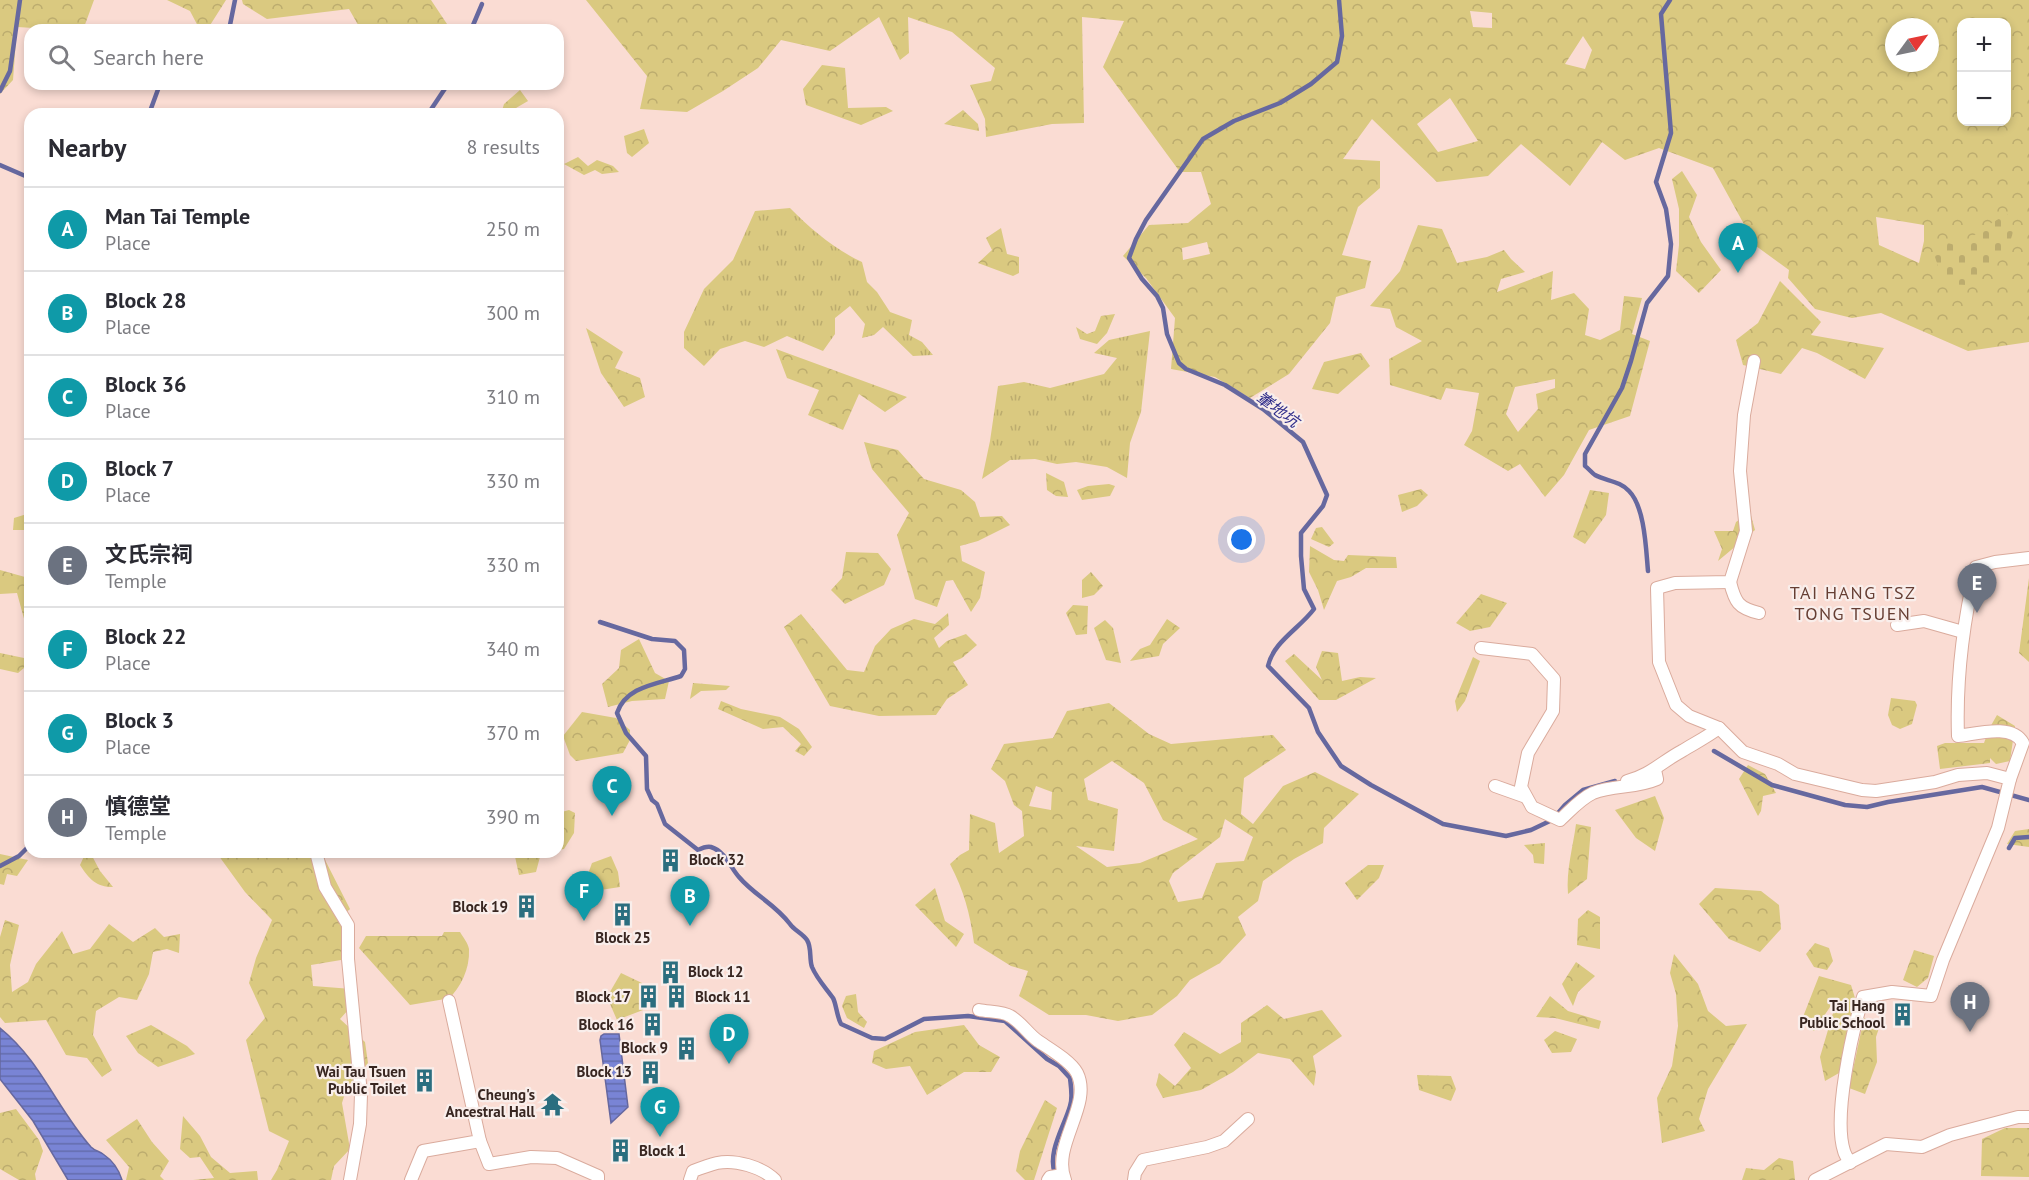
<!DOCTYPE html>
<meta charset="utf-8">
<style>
:root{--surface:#fff;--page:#f7f7f7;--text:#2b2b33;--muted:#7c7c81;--line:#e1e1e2;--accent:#7c3aed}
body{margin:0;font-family:"PT Sans","Noto Sans TC",sans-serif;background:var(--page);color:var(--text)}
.controls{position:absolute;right:18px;top:18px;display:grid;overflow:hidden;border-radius:12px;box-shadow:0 3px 9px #0003}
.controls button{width:54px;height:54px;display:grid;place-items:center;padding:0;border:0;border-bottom:2px solid var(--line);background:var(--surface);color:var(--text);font:30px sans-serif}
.compass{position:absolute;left:1885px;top:18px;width:54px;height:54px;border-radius:50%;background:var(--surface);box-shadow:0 3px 9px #0003;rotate:57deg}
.you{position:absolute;left:1242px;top:540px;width:21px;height:21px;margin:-15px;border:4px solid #fff;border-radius:50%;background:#1a73e8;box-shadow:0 0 0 9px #1a73e833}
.badge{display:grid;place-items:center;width:39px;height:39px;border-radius:50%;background:var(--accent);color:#fff;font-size:20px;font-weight:700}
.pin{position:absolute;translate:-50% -50px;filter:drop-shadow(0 2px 3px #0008)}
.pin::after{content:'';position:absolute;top:32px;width:21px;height:18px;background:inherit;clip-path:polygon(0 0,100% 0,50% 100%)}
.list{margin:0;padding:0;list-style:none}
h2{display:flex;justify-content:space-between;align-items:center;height:78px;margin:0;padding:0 24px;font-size:26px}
h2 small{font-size:20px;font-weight:400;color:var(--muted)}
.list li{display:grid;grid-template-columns:39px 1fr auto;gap:18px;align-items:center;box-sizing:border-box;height:84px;padding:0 24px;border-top:2px solid var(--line)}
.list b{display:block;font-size:22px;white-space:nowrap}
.list p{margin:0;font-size:20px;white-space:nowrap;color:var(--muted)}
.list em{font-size:20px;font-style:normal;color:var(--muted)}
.icon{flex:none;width:33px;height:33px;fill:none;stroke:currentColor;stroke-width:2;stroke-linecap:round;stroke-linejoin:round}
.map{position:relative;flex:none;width:2029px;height:1180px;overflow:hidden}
.search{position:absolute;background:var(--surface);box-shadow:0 3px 9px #0003;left:24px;top:24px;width:540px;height:66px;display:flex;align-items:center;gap:15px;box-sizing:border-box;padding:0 21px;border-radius:18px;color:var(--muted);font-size:22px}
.panel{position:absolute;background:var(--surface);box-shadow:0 3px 9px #0003;left:24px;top:108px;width:540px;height:750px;border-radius:18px}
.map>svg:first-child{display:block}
</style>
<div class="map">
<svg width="2029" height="1180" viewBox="0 0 2029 1180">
<defs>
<pattern id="grass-tufts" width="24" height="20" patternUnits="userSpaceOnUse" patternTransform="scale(1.5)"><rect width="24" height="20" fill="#dac980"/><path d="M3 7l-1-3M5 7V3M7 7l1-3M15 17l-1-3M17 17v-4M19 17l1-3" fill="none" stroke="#bcac6e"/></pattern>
<pattern id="forest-crowns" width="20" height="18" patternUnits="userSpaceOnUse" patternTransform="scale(1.5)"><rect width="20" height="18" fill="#dac980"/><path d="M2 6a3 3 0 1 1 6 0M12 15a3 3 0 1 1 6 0" fill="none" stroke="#bcac6e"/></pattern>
<pattern id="cemetery-stones" width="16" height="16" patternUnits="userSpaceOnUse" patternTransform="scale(1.5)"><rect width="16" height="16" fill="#dac980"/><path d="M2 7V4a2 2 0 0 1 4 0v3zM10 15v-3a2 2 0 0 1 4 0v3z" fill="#bcac6e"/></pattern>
<pattern id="water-rules" width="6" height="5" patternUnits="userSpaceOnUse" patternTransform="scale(1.5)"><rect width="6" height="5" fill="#7984d5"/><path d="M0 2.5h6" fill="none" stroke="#646cac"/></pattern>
</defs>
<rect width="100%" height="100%" fill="#fadcd3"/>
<g fill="url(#grass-tufts)">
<path d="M790,208C812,230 834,249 862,262L867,282L877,292L890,312L912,320L909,335L922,342L933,355L913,356L883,327L874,335L862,338L865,324L850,306L835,318V334L823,351L787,336L764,347L745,341L720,349L704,366L684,348V332L704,289L733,260L755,211Z"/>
<path d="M1150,331L1141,412L1130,443L1127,478L1107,467L1076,462L1057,464L1035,459L1010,460L982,479L990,441L998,386L1024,382L1050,388L1104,374L1117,358L1094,353L1109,340Z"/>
</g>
<g fill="url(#forest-crowns)" fill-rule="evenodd">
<path d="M0,0H94L83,30H37L34,28L17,27L13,80L0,94Z"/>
<path d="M167,0H226L207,30H200L190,11Z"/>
<path d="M242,0H431L451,30H361L349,9L267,19L243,4Z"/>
<path d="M586,0H2029V342L1968,351L1881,313L1852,318L1815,309L1788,278L1789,270L1756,246L1713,168L1659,148L1625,160L1602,142L1570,186L1521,144L1488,176L1437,182L1372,119L1343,159L1380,161V188L1358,207L1342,255L1371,261L1365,288L1336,297L1330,323L1289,374L1250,398L1215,377L1171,369L1175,318L1146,278L1123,256L1149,225L1188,223L1211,204L1201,172H1180L1103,67L1124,21L1082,17L1084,123L1052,124L986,137L985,119L970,85L991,81L995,68L952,32L908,17L909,53L900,60L879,17L830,51L781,40L758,68L723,91L687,112L640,109L647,76ZM1470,11L1492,13V28L1473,27ZM1962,22H2006V122H1962ZM1894,27H1930V63H1894ZM1583,36L1592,50L1585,69L1565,64ZM1450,98L1478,141L1438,152L1417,124ZM1876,217L1924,225V241L1919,263L1879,245ZM1207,242L1210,254L1183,260L1182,248Z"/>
<path d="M822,65L845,68L848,108L886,107L893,111L861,125L806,105L803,89Z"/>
<path d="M520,90L528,101L516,108V114H501L504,104Z"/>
<path d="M963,110L978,124L979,131L944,124Z"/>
<path d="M644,129L649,143L632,157L627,153L624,136Z"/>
<path d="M578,157L588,166L597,160L613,166L619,172L602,174L595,170L584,175L564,164Z"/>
<path d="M1682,171L1697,195L1689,217L1701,242L1721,270L1699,293L1676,271L1679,245V209L1672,179Z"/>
<path d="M1418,225L1442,229L1457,263L1487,257L1504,250L1511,259L1525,272L1501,279L1497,292L1553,271L1551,300L1574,293L1589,309L1585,335L1600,340L1620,330L1624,296L1642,298L1632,334L1650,341L1630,416L1589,430L1564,475L1545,497L1520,464L1508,471L1464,445L1472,431L1479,393L1446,388L1441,400L1390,385L1389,359L1422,341L1396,327L1390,309L1370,306L1400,271ZM1555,379V388L1536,394L1538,409L1518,432L1506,414L1515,387Z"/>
<path d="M1001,228L1007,254L1019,257V273L1013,276L978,263L992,250L986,238Z"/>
<path d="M1780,281L1821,322L1811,335L1884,348L1865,379L1817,353L1802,348L1781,374L1743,365L1736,340L1758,323Z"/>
<path d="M1115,314L1107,333L1097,344L1080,339L1076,327L1087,334L1095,331L1101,316Z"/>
<path d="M586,328L623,352L615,368L640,378L645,397L624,407L601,373Z"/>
<path d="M776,349L907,397L885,412L859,394L843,430L808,415L819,390L787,378Z"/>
<path d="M1361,353L1370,366L1338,394L1312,389L1324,362Z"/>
<path d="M864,442L898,450L924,479L961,490L975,502L980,517L1002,516L1010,525L978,541L960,546L962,561L985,572L980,598L971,612L953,580L946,581L937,607L915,599L897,535L909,513L872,469Z"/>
<path d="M1046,473L1064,482L1068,497L1056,496L1047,490Z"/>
<path d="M1109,484L1115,486L1110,496L1082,500L1077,490L1088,486Z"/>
<path d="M1421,489L1428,495L1417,506L1402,512L1398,495Z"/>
<path d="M1590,490L1609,493L1606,515L1585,544L1573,537Z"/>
<path d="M1750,512L1755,530L1718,561L1722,549L1714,531H1733L1736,522Z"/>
<path d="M30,513V530H13L14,518Z"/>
<path d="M1322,527L1334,543L1329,547L1311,539L1316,528Z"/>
<path d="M1310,546L1334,560L1344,561L1348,555L1396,557L1397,568H1366L1351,577L1337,581L1324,610L1318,590L1309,572Z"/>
<path d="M846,552L878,553L891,569L884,585L845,604L831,590L842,578Z"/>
<path d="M0,570L25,577L30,573V663L18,673L0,669V653L24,658L26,626L17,593L0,594Z"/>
<path d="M1091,572L1103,586L1094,595L1082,598V580Z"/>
<path d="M2029,578V662L2019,653Z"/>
<path d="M1481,594L1507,603L1490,627L1470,631L1456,623Z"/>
<path d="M1073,605L1088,606L1087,634L1076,635L1066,613Z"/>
<path d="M948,613L949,625L934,638L939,648L947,641L966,634L977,645L962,658L953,662L968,685L947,699L936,715L879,716L830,706L784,627L801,614L847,670L864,672L875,646L891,629L914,619L935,624Z"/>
<path d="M1167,619L1180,628L1163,644L1159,656L1130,661L1140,649L1150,645Z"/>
<path d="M1105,620L1113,628L1121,663L1106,660L1094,628Z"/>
<path d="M639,639L655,673L669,681L665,699L632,701L608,707L602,684L619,668L621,650Z"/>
<path d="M1322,651L1338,653L1342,681L1360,677L1376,678L1336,700H1319L1285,661L1294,654L1322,680L1316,667Z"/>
<path d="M1473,657L1480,661L1465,701L1457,712L1455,701Z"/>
<path d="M693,683L730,686L726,690L701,691L690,699Z"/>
<path d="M1891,698L1915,701L1917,705L1912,724L1900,729L1892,725L1888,715Z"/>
<path d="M721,701L741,709L780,717L799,729L812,747L804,756L795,751L801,744L783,727L763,729L718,709Z"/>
<path d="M1109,703L1149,734L1171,744L1273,735L1286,750L1244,778L1241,814L1253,824L1283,786L1315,772L1359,794L1324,828L1323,843L1294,859L1263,881L1258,901L1238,917L1246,935L1220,963L1190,980L1177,996L1152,1015L1118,1021L1086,1015H1049L1019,996L1028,971L1011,966L974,943C970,913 964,891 950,864L960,855L969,850L970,814L995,823L999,853L1024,836L1022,811L1014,805L1005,781L991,769L1004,744L1053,738L1067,711ZM1112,761L1144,783L1163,820L1198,839L1140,863L1107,867L1076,846L1114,851L1118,809L1088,800L1084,779ZM1036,786L1052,792L1051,810L1029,806ZM1225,819L1253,837L1244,861L1216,863L1202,898L1178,902L1169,881L1173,873L1220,837Z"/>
<path d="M582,712L616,718L630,730V740L623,753L576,761L570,755L563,736Z"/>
<path d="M1997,715L2015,726L2010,761L1996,764L1990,758V763L1940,769L1937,746L1945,743H1984L1989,729Z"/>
<path d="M1748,765L1765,774L1776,793L1763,796L1761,811L1758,816L1739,779Z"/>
<path d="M1655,796L1664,818L1655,851L1636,838L1615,810Z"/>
<path d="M569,810L575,813L574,833L564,849L558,850V813Z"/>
<path d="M1576,824L1591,827L1587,879L1568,894C1566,870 1573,847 1576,824Z"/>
<path d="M2029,829V847L2007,844L2015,831Z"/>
<path d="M1545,843L1544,864L1534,863L1533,855L1524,845Z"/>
<path d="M86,852H90L100,871L113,887C96,887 89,879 80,865Z"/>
<path d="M216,852H321L350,909L340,917L349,935L347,959L311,965L313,986L352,989L358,999L340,1019L365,1042L368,1063L347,1087L342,1103L350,1149L334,1166L331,1180H271L277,1170L289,1141L269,1131L246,1040L265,1018L249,983L256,958L272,920L245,892Z"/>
<path d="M514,852H547L541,853L536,872L519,875Z"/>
<path d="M0,854L28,860L17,876L7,874L4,885L0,884Z"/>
<path d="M611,856L618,872L620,887L594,891L584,885L592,863Z"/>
<path d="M1368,865H1384L1379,878L1357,900L1345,883Z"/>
<path d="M935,888L945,921L964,934L956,947L915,905Z"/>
<path d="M1715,888L1761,891L1779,905L1781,929L1760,952L1729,939L1699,904Z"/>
<path d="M1588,910L1600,917V949L1577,945L1578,919Z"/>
<path d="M5,920L19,925L10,965L12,992L28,982L36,964L62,931L73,954L90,949L109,924L133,942L155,928L164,937L180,934L179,953L167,949L153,952L149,974L137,1000L119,997L96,1011L93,1035L112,1070L102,1077L87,1058L66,1055L46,1020L5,1023L0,1017V937Z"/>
<path d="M444,932H460C463,937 468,943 469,949C470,969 461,987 447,1001L445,999L410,1005L359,948L366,936H442Z"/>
<path d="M1815,943L1829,948L1833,961L1827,970L1814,967L1806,954Z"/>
<path d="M1914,950L1934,956L1928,978L1917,987L1903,980Z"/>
<path d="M1674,954L1698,984L1708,1011L1726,1026L1747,1024L1708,1089L1699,1119L1705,1131L1662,1143L1657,1098L1672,1066L1678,1026L1676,994L1670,973Z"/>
<path d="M1576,962L1595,976L1578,992L1573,1006L1562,984Z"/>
<path d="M621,973L642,983L643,1010L617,1020L607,997Z"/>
<path d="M1819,976L1851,985L1855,998L1839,1073L1825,1081L1820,1057L1836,1003L1832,1004L1814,1031L1801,1022Z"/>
<path d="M856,994L858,1012L867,1022L864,1028L847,1018L842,1006L846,996Z"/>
<path d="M1550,996L1568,1011L1601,1021L1599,1029L1555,1018L1536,1017Z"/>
<path d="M1267,1005L1284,1019L1322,1010L1342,1036L1313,1056L1316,1072L1314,1086L1290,1059L1258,1053L1233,1072L1201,1090L1163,1098L1156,1085L1159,1073L1175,1086L1191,1068L1174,1045L1184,1032L1220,1054L1241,1042V1023Z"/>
<path d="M1864,1018L1880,1025L1876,1037L1877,1062L1865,1094L1849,1088Z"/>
<path d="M151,1025L187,1046L195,1054L158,1067L138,1053L126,1036Z"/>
<path d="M964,1025L979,1045L1000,1057L991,1072H964L927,1095L910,1066L886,1069L872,1063L874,1051L915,1032Z"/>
<path d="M1555,1031L1577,1039L1571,1052L1552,1053L1544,1040Z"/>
<path d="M1417,1075L1451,1076L1456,1089L1451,1101L1419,1090Z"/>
<path d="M1045,1100L1057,1108L1034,1180H1025L1016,1171L1020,1151Z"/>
<path d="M16,1109L39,1140L43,1151L35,1174L36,1180H19L0,1169V1113Z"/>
<path d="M183,1116L200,1136L211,1157L230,1173L257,1171L258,1180H193L214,1178L200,1157L190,1158L180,1149Z"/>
<path d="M137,1119L152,1142L169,1161L160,1176L164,1180H126L129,1167L106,1140Z"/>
<path d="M2005,1128H2029V1177L1981,1176L1982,1139Z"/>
<path d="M1779,1158L1793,1161L1795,1180H1742L1746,1168L1764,1170Z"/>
</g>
<path fill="url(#cemetery-stones)" d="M2007,214C2029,238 1985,271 1968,285L1944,284L1931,245L1944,242L1959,246L1990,224Z"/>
<g fill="url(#water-rules)" stroke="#66689f" stroke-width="1.5">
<path d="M0,1028C41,1061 57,1109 91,1147C95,1151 99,1151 103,1154C112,1160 119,1170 122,1180H68L33,1121L0,1079Z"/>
<path d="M604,1034H619L628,1107L611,1123L600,1040L601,1036Z"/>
</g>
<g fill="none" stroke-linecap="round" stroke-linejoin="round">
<g stroke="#66689f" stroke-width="4.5">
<path d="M1339,0L1342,36L1337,62L1311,84L1280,103L1234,121L1203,139L1146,220L1136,239L1129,258L1142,279L1157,296L1163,308L1167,334L1179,363L1186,369L1225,385L1263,409L1303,442L1327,495L1323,506L1301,533V556L1304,589L1314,609C1300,628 1273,642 1268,666L1309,708L1318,732L1341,766L1371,785L1443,824L1506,836L1531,830L1552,820L1565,805L1583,790L1615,781"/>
<path d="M229,30L235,0"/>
<path d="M471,30L482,4"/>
<path d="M0,91L10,71L20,0"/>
<path d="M149,114L160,84"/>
<path d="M428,114L448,84"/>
<path d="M0,165L30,178"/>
<path d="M1648,571C1646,550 1645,507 1629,491C1620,481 1606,481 1595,475C1592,473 1588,468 1585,466V454L1622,388L1631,361L1647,303L1668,276L1671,244L1666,209L1656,182L1671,133L1661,14L1670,0"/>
<path d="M600,622L652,639L675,641L684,650L685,669L681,676C658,684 626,686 617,713L626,733L646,756L647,789L652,800L657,804L665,824L698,850C702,848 706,846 711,847C726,852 730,867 739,877C754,895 775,904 790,924C794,930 802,933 807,940C812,948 809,959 812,967C817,979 826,988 833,998C836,1003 837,1017 841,1024L872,1038L885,1039L924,1019L968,1016L1005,1021L1047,1059L1059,1066L1070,1078C1071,1087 1073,1098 1070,1106C1064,1127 1047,1152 1055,1174"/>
<path d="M1714,751L1772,785L1845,805L1867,807L1888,802L1982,787L2029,800"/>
<path d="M2009,848L2015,838L2029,837"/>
<path d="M0,866L19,856L30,845"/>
</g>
<defs>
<g id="street">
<path d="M1754,361L1744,415L1740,471L1746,531L1730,582L1675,583L1657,588L1659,662L1676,705L1689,716L1719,728L1743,752L1778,764L1795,774L1862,790L1876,791L1935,782L1958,775L1987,773L2010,779L1998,828L1943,960L1931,996L1892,992L1863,997C1852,1032 1833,1117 1844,1151C1845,1155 1848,1159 1850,1163"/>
<path d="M1730,582C1735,602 1738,608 1759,613"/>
<path d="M1897,625L1924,621L1963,632"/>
<path d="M1481,648L1532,654L1554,679L1553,711L1528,753L1521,787L1532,807L1560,820C1570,811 1580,799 1593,793C1613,785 1637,788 1657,779L1655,770"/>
<path d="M2010,779L2023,743C2012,723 1976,734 1958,736C1956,678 1963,623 1976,567L1995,562L2029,558"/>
<path d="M1627,781C1649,776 1663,761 1682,751C1695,743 1707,737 1719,728"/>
<path d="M1495,786L1526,797"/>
<path d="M316,852L325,887L348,925V959L361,1094L360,1124L350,1180"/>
<path d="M979,1010C988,1012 1003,1011 1010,1016C1021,1022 1028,1034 1038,1041C1048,1048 1071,1061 1077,1073C1093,1105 1051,1145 1065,1180"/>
<path d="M480,1141L489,1164L531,1157L557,1158L598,1176V1180"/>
<path d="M411,1180L423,1151L480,1141L449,1001"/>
<path d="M690,1180L693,1171C701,1168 709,1165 717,1163C735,1159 762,1167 775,1180"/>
<path d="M1048,1180L1050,1177L1063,1175"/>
<path d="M1134,1180L1135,1173L1143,1160L1207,1147L1224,1141L1248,1119"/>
<path d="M1815,1180L1886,1144L1922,1147L1950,1135L2018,1117H2029"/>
</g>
</defs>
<use href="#street" stroke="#daab9d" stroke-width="14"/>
<use href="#street" stroke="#fff" stroke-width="12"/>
</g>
<defs>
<symbol id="building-bare" viewBox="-9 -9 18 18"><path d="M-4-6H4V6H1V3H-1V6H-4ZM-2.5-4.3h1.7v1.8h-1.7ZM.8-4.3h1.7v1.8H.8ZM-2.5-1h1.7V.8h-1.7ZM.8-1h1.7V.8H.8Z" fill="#2b6e7f" stroke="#f9eeeb" stroke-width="2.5" paint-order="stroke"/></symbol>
<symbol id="temple-bare" viewBox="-9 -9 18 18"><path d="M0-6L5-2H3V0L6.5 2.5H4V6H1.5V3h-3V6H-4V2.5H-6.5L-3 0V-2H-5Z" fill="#2b6e7f" stroke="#f9eeeb" stroke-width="2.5" paint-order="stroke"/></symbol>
</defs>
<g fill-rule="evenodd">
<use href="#building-bare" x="654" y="844" width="33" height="33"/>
<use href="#building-bare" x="510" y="890" width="33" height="33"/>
<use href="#building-bare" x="606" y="898" width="33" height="33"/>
<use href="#building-bare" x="654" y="956" width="33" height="33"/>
<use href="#building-bare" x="632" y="980" width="33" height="33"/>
<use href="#building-bare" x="660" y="980" width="33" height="33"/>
<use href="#building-bare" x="1886" y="998" width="33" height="33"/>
<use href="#building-bare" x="636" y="1008" width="33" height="33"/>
<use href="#building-bare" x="670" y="1032" width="33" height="33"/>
<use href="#building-bare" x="634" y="1056" width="33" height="33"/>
<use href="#building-bare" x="408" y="1064" width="33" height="33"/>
<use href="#temple-bare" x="536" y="1088" width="33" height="33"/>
<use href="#building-bare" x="604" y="1134" width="33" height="33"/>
</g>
<g text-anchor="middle" stroke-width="4.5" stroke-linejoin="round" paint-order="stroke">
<g font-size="15" font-weight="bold" fill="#382621" stroke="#f9eeeb" text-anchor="end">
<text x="689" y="865" text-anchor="start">Block 32</text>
<text x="508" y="912">Block 19</text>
<text x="623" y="943" text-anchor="middle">Block 25</text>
<text x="688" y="977" text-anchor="start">Block 12</text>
<text x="631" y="1002">Block 17</text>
<text x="695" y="1002" text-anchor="start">Block 11</text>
<text x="1885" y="1011">Tai Hang<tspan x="1885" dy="17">Public School</tspan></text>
<text x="634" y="1030">Block 16</text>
<text x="668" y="1053">Block 9</text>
<text x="406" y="1077">Wai Tau Tsuen<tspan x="406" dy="17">Public Toilet</tspan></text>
<text x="632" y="1077">Block 13</text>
<text x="535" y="1100">Cheung's<tspan x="535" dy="17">Ancestral Hall</tspan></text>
<text x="639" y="1156" text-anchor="start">Block 1</text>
</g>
<g font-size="16" font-style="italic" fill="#2f2d8b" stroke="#f9eeeb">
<text transform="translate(1278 409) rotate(36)" y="6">輋地坑</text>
</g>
<g font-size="18" letter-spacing="1.5" fill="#663e33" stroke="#f9eeeb">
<text x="1853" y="599">TAI HANG TSZ<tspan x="1853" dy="21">TONG TSUEN</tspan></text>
</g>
</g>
</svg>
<div class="controls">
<button>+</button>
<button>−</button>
</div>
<svg class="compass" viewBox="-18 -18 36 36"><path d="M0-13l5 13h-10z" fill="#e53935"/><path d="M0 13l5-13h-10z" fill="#7c7c81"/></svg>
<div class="you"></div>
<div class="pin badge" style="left:1738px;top:273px;background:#0f9aa8">A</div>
<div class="pin badge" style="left:690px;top:926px;background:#0f9aa8">B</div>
<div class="pin badge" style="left:612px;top:816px;background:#0f9aa8">C</div>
<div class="pin badge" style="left:729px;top:1064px;background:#0f9aa8">D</div>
<div class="pin badge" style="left:1977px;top:613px;background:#6b7280">E</div>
<div class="pin badge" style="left:584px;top:921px;background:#0f9aa8">F</div>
<div class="pin badge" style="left:660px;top:1137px;background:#0f9aa8">G</div>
<div class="pin badge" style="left:1970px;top:1032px;background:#6b7280">H</div>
<div class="search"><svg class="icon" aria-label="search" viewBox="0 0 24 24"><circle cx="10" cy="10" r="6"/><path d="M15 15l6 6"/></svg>Search here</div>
<section class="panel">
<h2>Nearby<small>8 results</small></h2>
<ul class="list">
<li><span class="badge" style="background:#0f9aa8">A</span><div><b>Man Tai Temple</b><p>Place</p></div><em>250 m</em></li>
<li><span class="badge" style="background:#0f9aa8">B</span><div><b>Block 28</b><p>Place</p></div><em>300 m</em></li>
<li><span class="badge" style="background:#0f9aa8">C</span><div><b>Block 36</b><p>Place</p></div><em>310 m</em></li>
<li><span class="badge" style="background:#0f9aa8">D</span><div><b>Block 7</b><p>Place</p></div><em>330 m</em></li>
<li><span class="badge" style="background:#6b7280">E</span><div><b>文氏宗祠</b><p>Temple</p></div><em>330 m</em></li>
<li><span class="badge" style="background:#0f9aa8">F</span><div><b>Block 22</b><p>Place</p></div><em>340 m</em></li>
<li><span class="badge" style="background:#0f9aa8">G</span><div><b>Block 3</b><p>Place</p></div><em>370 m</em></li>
<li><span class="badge" style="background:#6b7280">H</span><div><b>慎德堂</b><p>Temple</p></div><em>390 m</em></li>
</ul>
</section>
</div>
